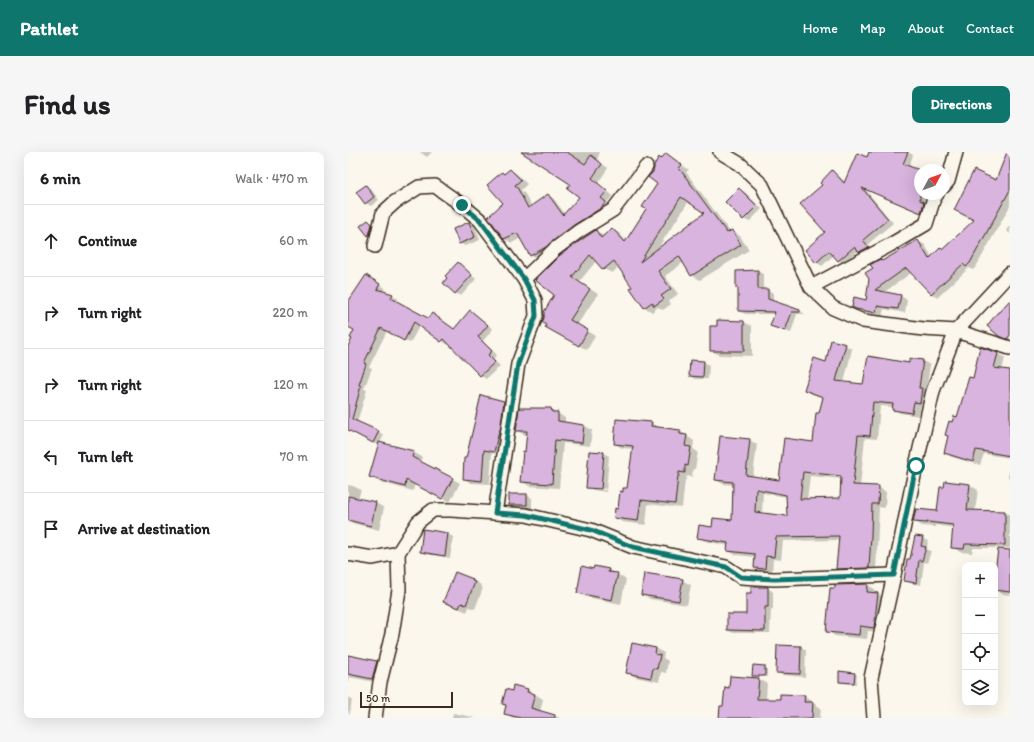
<!DOCTYPE html>
<meta charset="utf-8">
<style>
:root{--surface:#fff;--page:#f6f6f6;--text:#202124;--muted:#757577;--line:#e0e0e0;--accent:#0f766e}
body{margin:0;font-family:Itim,sans-serif;background:var(--page);color:var(--text)}
.controls{position:absolute;right:12px;bottom:12px;display:grid;overflow:hidden;border-radius:8px;box-shadow:0 4px 16px #0002}
.controls button{width:36px;height:36px;display:grid;place-items:center;padding:0;border:0;border-bottom:1px solid var(--line);background:var(--surface);color:var(--text);font:20px sans-serif}
.compass{position:absolute;left:566px;top:12px;width:36px;height:36px;border-radius:50%;background:var(--surface);box-shadow:0 4px 16px #0002;rotate:49deg}
.scale{position:absolute;left:12px;bottom:10px;width:93px;box-sizing:border-box;padding-left:4px;border:2px solid #3b2a1e;border-top:0;font-size:11px;line-height:14px;white-space:nowrap;color:#3b2a1e;-webkit-text-stroke:3px #fbf7ec;paint-order:stroke}
.stop{position:absolute;width:12px;height:12px;margin:-9px;border:3px solid #0f766e;border-radius:50%;background:#fff}
.stop.end{background:#0f766e;border-color:#fff;box-shadow:0 1px 4px #0008}
.list{margin:0;padding:0;list-style:none}
h2{display:flex;justify-content:space-between;align-items:center;height:52px;margin:0;padding:0 16px;font-size:17px}
h2 small{font-size:13px;font-weight:400;color:var(--muted)}
.list li{display:grid;grid-template-columns:26px 1fr auto;gap:12px;align-items:center;box-sizing:border-box;height:72px;padding:0 16px;border-top:1px solid var(--line)}
.list b{display:block;font-size:15px;white-space:nowrap}
.list em{font-size:13px;font-style:normal;color:var(--muted)}
.icon{flex:none;width:22px;height:22px;fill:none;stroke:currentColor;stroke-width:2;stroke-linecap:round;stroke-linejoin:round}
.map{position:relative;flex:none;width:662px;height:566px;overflow:hidden;border-radius:8px}
header{display:flex;align-items:center;gap:24px;box-sizing:border-box;height:56px;padding:0 20px;background:var(--accent);color:#fff}
header strong{font-size:19px}
nav{display:flex;gap:22px;margin-inline-start:auto;font-size:14px}
.intro{display:flex;align-items:center;justify-content:space-between;box-sizing:border-box;height:96px;padding:0 24px}
h1{margin:0;font-size:28px}
.button{padding:10px 18px;border-radius:8px;background:var(--accent);color:#fff;font-size:14px;font-weight:700}
main{display:flex;gap:24px;padding:0 24px}
aside{flex:1;background:var(--surface);border-radius:8px;box-shadow:0 4px 16px #0002}
.map>svg:first-child{display:block}
</style>
<header>
<strong>Pathlet</strong>
<nav><a>Home</a><a>Map</a><a>About</a><a>Contact</a></nav>
</header>
<div class="intro"><h1>Find us</h1><a class="button">Directions</a></div>
<main>
<aside>
<h2>6 min<small>Walk · 470 m</small></h2>
<ul class="list">
<li><svg class="icon" aria-label="ahead" viewBox="0 0 24 24"><path d="M12 20V5M6 11l6-6 6 6"/></svg><div><b>Continue</b></div><em>60 m</em></li>
<li><svg class="icon" aria-label="right" viewBox="0 0 24 24"><path d="M7 20v-9h11M14 6l5 5-5 5"/></svg><div><b>Turn right</b></div><em>220 m</em></li>
<li><svg class="icon" aria-label="right" viewBox="0 0 24 24"><path d="M7 20v-9h11M14 6l5 5-5 5"/></svg><div><b>Turn right</b></div><em>120 m</em></li>
<li><svg class="icon" aria-label="left" viewBox="0 0 24 24"><path d="M17 20v-9H6M10 6l-5 5 5 5"/></svg><div><b>Turn left</b></div><em>70 m</em></li>
<li><svg class="icon" aria-label="arrive" viewBox="0 0 24 24"><path d="M6 21V4h12l-3 4 3 4H6"/></svg><div><b>Arrive at destination</b></div></li>
</ul>
</aside>
<div class="map">
<svg width="662" height="566" viewBox="0 0 662 566">
<rect width="100%" height="100%" fill="#fbf7ec"/>
<filter id="ink" filterUnits="userSpaceOnUse"><feTurbulence type="fractalNoise" baseFrequency=".025" numOctaves="2"/><feDisplacementMap in="SourceGraphic" scale="8" xChannelSelector="R" yChannelSelector="G"/><feConvolveMatrix kernelMatrix="1 2 1 2 8 2 1 2 1" color-interpolation-filters="sRGB"/></filter>
<g filter="url(#ink)">
<g fill="#0003" fill-rule="evenodd">
<path d="M72,0H84L79,5Z"/>
<path d="M175,0H252L249,8L260,16L250,31L265,44L259,50L264,54L189,107L183,103L173,86L164,91L157,87L141,65L156,51L163,18L169,22L179,32L173,38L177,42L184,55L200,43L206,47L217,62L232,45L224,31Z"/>
<path d="M522,0H560L565,3L561,15L572,19V42H587L579,64L517,37L545,71L520,92L526,99L518,103L510,99L496,111L490,108L486,103L474,114L468,110L479,80L475,33L484,20L490,23L497,30L520,6Z"/>
<path d="M660,0H662V54L628,115L625,118L621,116L590,145L584,142L563,121L535,141L553,144L559,148L557,161L536,157L534,164L515,160L505,155L518,149L535,110L570,89L577,93L584,105L595,97L627,68L648,29Z"/>
<path d="M325,7L341,18L338,20L382,80L384,79L392,84L401,98L352,128L344,123L336,110L317,124L330,142L321,149L323,152L315,158L310,155L304,160L296,155L285,135L271,115L264,121L256,117L249,108L231,130L250,142L229,173L247,184L239,198L199,174L200,172L195,170L248,79L256,84L265,77L272,82L278,89L299,57L311,32L314,8ZM341,49L358,61L310,96Z"/>
<path d="M18,34L23,37L31,48L23,54L18,51Z"/>
<path d="M391,37L397,40L414,57L401,70L396,67Z"/>
<path d="M21,69L26,74L23,85L21,84L14,74Z"/>
<path d="M121,71L127,74L132,88L117,94L111,91Z"/>
<path d="M662,74V82L658,78Z"/>
<path d="M115,115L128,127L113,144L107,141Z"/>
<path d="M409,119L415,122V138H420L425,141V150L452,159L457,162H449L443,181L429,176L427,162H397L391,159Z"/>
<path d="M18,124L37,136L35,140L44,143L50,146L49,150L81,168L85,162L107,178L122,159L128,163L145,177L135,189L149,203L145,207L152,214L138,227L132,223L101,191L100,193L94,189L72,173L62,191L39,179L21,215L24,216L16,237L19,238L9,270L36,283L32,291L65,300L74,305L72,310L112,331L102,350L67,332L65,339L31,330L23,325L31,294L0,278V196L5,186L7,178L0,175V152Z"/>
<path d="M662,149V188L653,184Z"/>
<path d="M370,169L396,170L404,174V204L371,203L363,198L370,175Z"/>
<path d="M497,193L504,197L496,231L516,233L561,212L562,207L575,209L582,213L578,240L579,254L573,253L571,264L552,261L545,257V255L532,254L529,287L517,286L512,335H530L538,340L537,356L531,355L528,419L497,420L489,416L491,388L435,389L433,408L425,407L424,421L414,420L407,416L408,405L388,403L380,399L381,394L357,389L350,385L365,376L385,369L386,333L375,332L368,328L401,288L409,292L405,325L432,329L465,291L471,262L476,246L464,242L457,237L478,212ZM462,324L494,327L493,347L459,348ZM415,341L439,345L440,365L414,362Z"/>
<path d="M649,201L657,206L654,218L662,219V306L636,302L632,313L604,305L597,301L605,271L609,266L625,227Z"/>
<path d="M356,210L361,213L360,227H347L342,224Z"/>
<path d="M156,250L163,254L153,303L144,301L142,332L123,331L116,327L119,307Z"/>
<path d="M203,257L217,266V271L236,273L244,278L242,294L215,291L211,336L181,334L173,329L178,301L179,283H177L169,279Z"/>
<path d="M303,271L311,275V277L332,279L346,289L345,297L350,300L347,317H345L344,325L339,324L338,328H337L334,356L300,352L298,373L274,370L267,365L271,358L276,341L280,337L286,297L274,296L267,292Z"/>
<path d="M256,301L261,304L258,340L245,338L239,335ZM244,335L258,337V338L244,337Z"/>
<path d="M662,315V326L660,325Z"/>
<path d="M0,333L5,334L13,338L10,347L28,351L36,356L31,378L0,370Z"/>
<path d="M622,333L630,338L627,359L657,360L662,363V396H625L624,401L612,400L604,395L606,376L587,373V375L574,374L566,369L590,360Z"/>
<path d="M179,343L184,346V356H168L162,353Z"/>
<path d="M76,379L100,382L105,385L102,406L78,402L73,399Z"/>
<path d="M574,386L580,389L579,397L583,399L579,411L576,410L573,433L562,431L557,428L563,408Z"/>
<path d="M662,399V443L654,442L647,438V430Z"/>
<path d="M246,415L261,418L278,427L273,452L238,445L230,440L246,418Z"/>
<path d="M108,421L125,428L133,433L132,434L135,436L127,457L121,455L119,460L105,454L97,450Z"/>
<path d="M334,428L343,433L339,453L302,447L294,442Z"/>
<path d="M520,433L528,438V441L538,446L534,480L520,479L519,487L487,484L479,479Z"/>
<path d="M420,436L425,440V458H423L422,481H385L380,478L399,463Z"/>
<path d="M453,495L458,498L457,525L434,523L429,520Z"/>
<path d="M308,496L316,501L315,506L320,509L318,521L313,520L311,530L287,525L279,520Z"/>
<path d="M0,504L29,510L36,514L32,531L1,525L0,531Z"/>
<path d="M417,515L419,516V525L408,524L406,523Z"/>
<path d="M507,522L509,523L508,532L494,531L492,530Z"/>
<path d="M410,527L419,531L418,548L433,549L456,544L465,549V551L473,556L472,566H372L376,555Z"/>
<path d="M180,538L195,547L192,560L213,566H165L157,561L159,554L155,552L164,540Z"/>
<path d="M0,545L4,548L1,566H0Z"/>
<path d="M105,561L124,565L126,566H104Z"/>
</g>
<g fill="#d8b4de" stroke="#3b2a1e" fill-rule="evenodd">
<path d="M173,0H219L237,12L243,3L254,12L244,26L259,39L253,46L258,50L253,56L226,73L198,95L182,104L169,81L156,87L140,65L155,51L139,33L154,20L156,22L162,17L173,28L167,33L170,37L180,56L200,42L215,63L231,45L219,36L222,32Z"/>
<path d="M521,0H560L555,12L572,18V48L576,50L573,61L514,36L540,67L515,88L521,95L511,100L506,95L490,109L481,99L468,111L457,98L477,80L452,52L474,33L472,31L484,18L496,31L509,1L519,5Z"/>
<path d="M659,0H662V38L622,111L618,115L615,112L583,142L558,116L527,138L553,143L550,157L529,154L528,161L508,157L504,155L506,145L518,148L521,127L517,121L525,116L522,113L532,107L534,109L570,88L581,107L593,95L595,97L626,68L606,58L626,18L648,28Z"/>
<path d="M318,1L334,13L331,16L379,81L384,78L393,93L343,124L331,104L310,119L323,137L313,144L316,147L306,154L304,150L296,156L282,136L284,135L266,109L255,118L242,103L224,125L242,137L222,168L240,178L231,194L197,175L198,173L194,170L196,166V160L206,143L187,128L212,103L236,86L248,78L253,86L264,76L277,90L298,57L294,55L309,32L300,25L305,20L306,16V13L311,5L313,7ZM333,45L356,61L292,110Z"/>
<path d="M18,33L26,45L17,52L8,40Z"/>
<path d="M391,36L409,54L395,68L377,50Z"/>
<path d="M20,68L24,72L21,83L20,84L12,74Z"/>
<path d="M121,70L127,85L111,92L105,77Z"/>
<path d="M110,110L124,123L107,142L95,131L99,126L97,124Z"/>
<path d="M410,118V137H420V147L452,158V160H444L437,179L422,174L427,160L390,159V136H388V119Z"/>
<path d="M18,123L32,132L29,137L45,142L43,146L80,166L84,161L106,177L122,158L140,173L130,185L144,199L140,203L147,210L132,224L96,187L93,190L66,170L56,189L33,176L16,211L18,212L11,233L13,234L4,267L31,279L25,291L0,278V194L4,187L2,186L6,178L0,175V150Z"/>
<path d="M662,148V183L659,187L652,185L639,174L650,160H651Z"/>
<path d="M369,168L396,169V199H362V174H369Z"/>
<path d="M483,188L498,192L488,229L515,232L520,204L561,211V206L575,208L571,236H574L572,251L566,250L564,261L544,258L545,252L525,250L522,284L510,283L505,333L531,334L530,352H524L523,384L521,416L488,417L491,384L428,385L426,405L418,404L417,417L406,416L407,402L379,399L380,391L349,386L351,373L364,375L365,366L384,368L385,330L367,328L372,284L402,287L398,323L431,328L436,286L465,290L468,261H471L475,245L456,238L466,206L478,210ZM455,320L493,324L492,346L452,347ZM408,337L438,343L439,364L407,360Z"/>
<path d="M632,195L650,201L646,216L662,218V304L628,298L625,310L596,301L600,284L597,283L601,269L604,270L606,264L609,265L621,225L625,226Z"/>
<path d="M342,208L356,209L355,225L341,224Z"/>
<path d="M133,243L156,249L152,279H151L146,300L136,298L134,329L115,327L116,306H118Z"/>
<path d="M171,256H203L204,260H210V269L236,273L234,291L207,288L204,332L172,330L175,299L177,300L179,279H168Z"/>
<path d="M268,267L304,270L303,274L332,278V282L339,283L337,294L343,295L340,314L337,313V321L331,320V324H330L327,352L293,348L290,369L266,366L267,356L270,357L272,339L275,340V336H279L285,294L266,292Z"/>
<path d="M31,290L66,299L64,305L105,326L94,347L58,328L57,335L21,325Z"/>
<path d="M241,299L256,300L253,337L238,336Z"/>
<path d="M597,329L622,332L619,358L657,359V393L617,392L616,397L603,396L605,373L579,370V371L565,370L568,357L589,359L592,335H596Z"/>
<rect x="161" y="342" width="18" height="11"/>
<path d="M0,344L28,350L23,374L0,368Z"/>
<path d="M75,377L100,381L97,404L72,400Z"/>
<path d="M567,384L575,385L573,394L578,395L574,409L571,408L568,431L556,429L559,407H562Z"/>
<path d="M650,397L662,398V440L647,438V420Z"/>
<path d="M234,414L245,417L246,414L261,417L260,420L270,421L264,448L229,441Z"/>
<path d="M107,420L125,427L124,429L127,430L118,453L113,451L111,456L95,450Z"/>
<path d="M296,421L335,427L331,449L293,443Z"/>
<path d="M520,432L519,440L530,441L526,476L512,474L511,483L478,480L482,436H487V433Z"/>
<path d="M403,435H420V455H417V479L379,478V462H398V441H403Z"/>
<path d="M284,491L308,496L307,502L312,503L309,517L305,516L303,526L278,521Z"/>
<path d="M429,493L453,494L452,522L428,521Z"/>
<path d="M0,503L29,509L24,527L0,522Z"/>
<path d="M405,513L417,514V524H404Z"/>
<path d="M491,519L507,521L506,531L491,530Z"/>
<path d="M382,524L411,526L409,547H432V542L457,543L456,550H465L464,566H371L372,554H375L377,535L381,536Z"/>
<path d="M165,533L180,537L179,540L187,542L183,556L207,563V566H173L156,562L158,553L154,552L158,537L164,539Z"/>
</g>
<g fill="none" stroke-linecap="round" stroke-linejoin="round">
<defs>
<g id="street">
<path d="M372,0L392,12L414,33L463,135L485,156L515,169L575,177L608,179L662,196"/>
<path d="M596,34L600,29L608,0"/>
<path d="M27,94L35,61L47,50L71,35L87,34L114,53L132,68L176,127L187,148L188,164L170,212L147,361"/>
<path d="M176,127L207,97L231,79L265,58L298,15"/>
<path d="M463,135L542,93L578,72L586,46L589,42"/>
<path d="M0,402L25,406L50,401"/>
<path d="M27,566L32,530L44,482L51,438L50,401L70,370L85,358H103L178,363L243,378L285,395L378,415L393,425L426,427L546,423"/>
<path d="M526,566L523,526L546,423L568,314L585,239L608,179L662,121"/>
</g>
</defs>
<use href="#street" stroke="#3b2a1e" stroke-width="16"/>
<use href="#street" stroke="#fbf7ec" stroke-width="13"/>
</g>
</g>
<g fill="none" stroke-linecap="round" stroke-linejoin="round" filter="url(#ink)">
<path stroke="#0f766e" stroke-width="5" d="M114,53L132,68L176,127L187,148L188,164L170,212L147,361L178,363L243,378L285,395L378,415L393,425L426,427L546,423L568,314"/>
</g>
</svg>
<div class="controls">
<button>+</button>
<button>−</button>
<button><svg class="icon" aria-label="locate" viewBox="0 0 24 24"><circle cx="12" cy="12" r="6"/><path d="M12 2v4M12 18v4M2 12h4M18 12h4"/></svg></button>
<button><svg class="icon" aria-label="layers" viewBox="0 0 24 24"><path d="M12 4l9 5-9 5-9-5zM3 14l9 5 9-5"/></svg></button>
</div>
<svg class="compass" viewBox="-18 -18 36 36"><path d="M0-13l5 13h-10z" fill="#e53935"/><path d="M0 13l5-13h-10z" fill="#757577"/></svg>
<div class="scale">50 m</div>
<div class="stop" style="left:568px;top:314px"></div>
<div class="stop end" style="left:114px;top:53px"></div>
</div>
</main>
